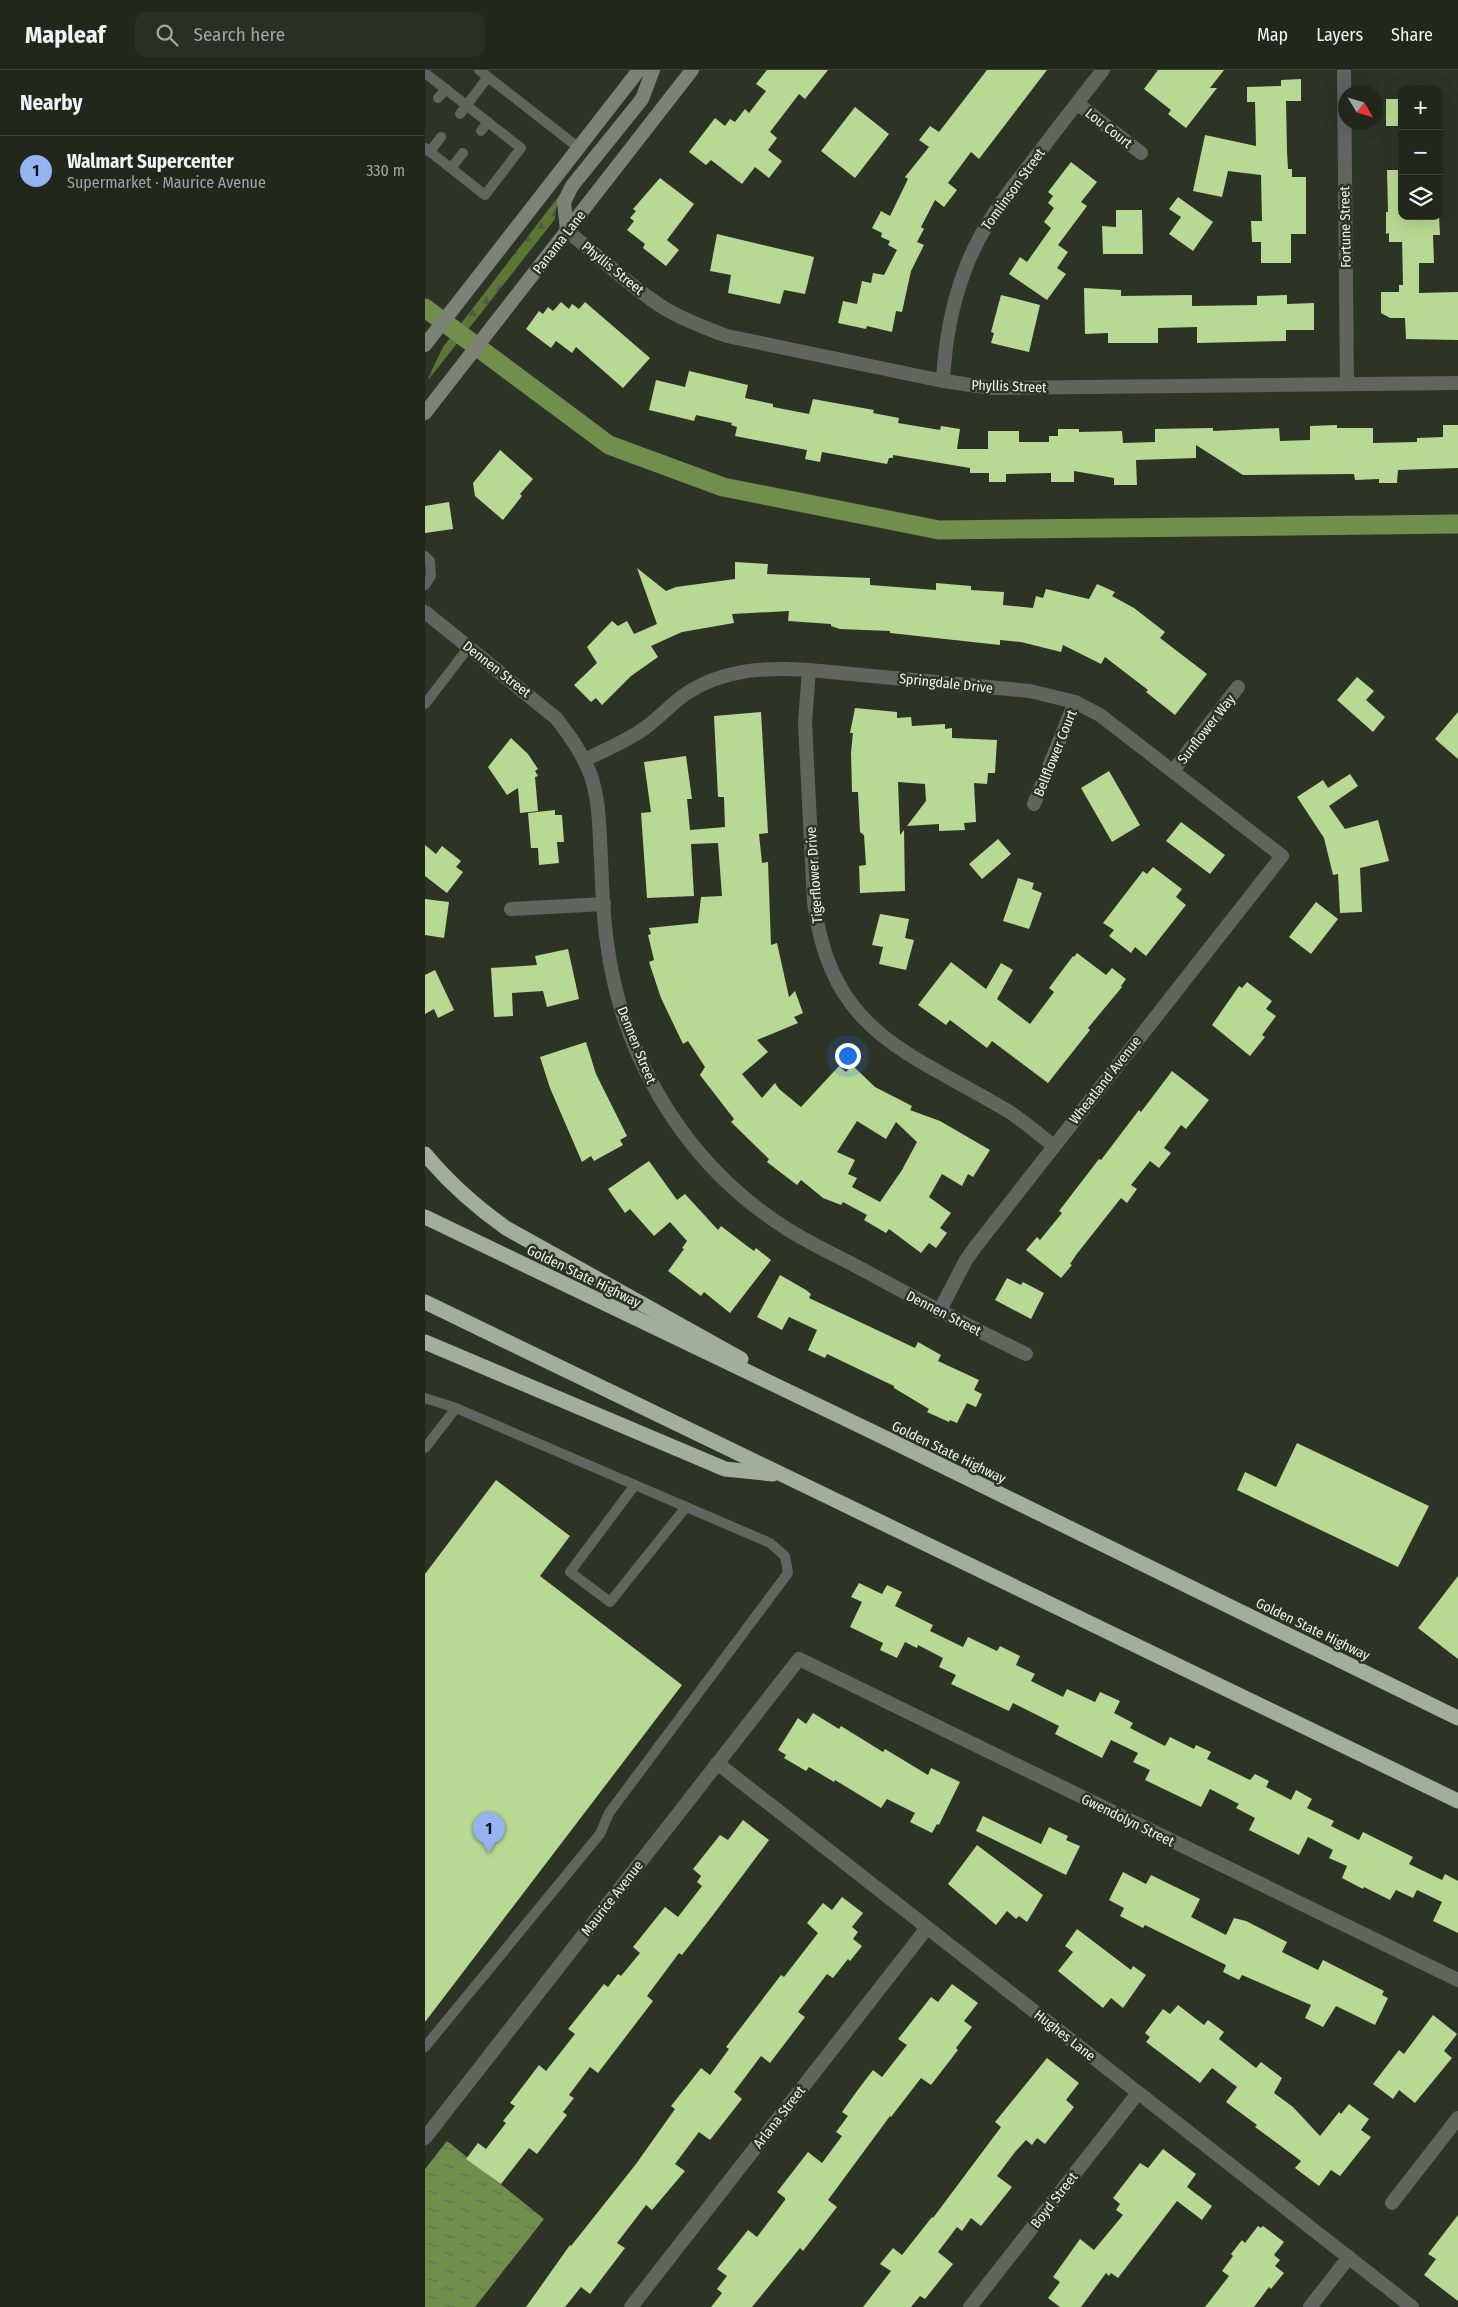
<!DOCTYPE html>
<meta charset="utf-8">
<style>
:root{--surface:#22271c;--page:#2a2f25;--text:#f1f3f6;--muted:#a2a5a3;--line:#3f443b;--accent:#95b2f1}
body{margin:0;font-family:"Fira Sans Condensed",sans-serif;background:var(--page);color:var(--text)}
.controls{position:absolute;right:15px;top:15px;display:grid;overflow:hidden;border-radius:10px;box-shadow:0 5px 20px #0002}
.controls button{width:45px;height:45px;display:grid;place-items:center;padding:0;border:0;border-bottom:1px solid var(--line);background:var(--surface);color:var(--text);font:25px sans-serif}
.compass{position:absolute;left:913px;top:15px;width:45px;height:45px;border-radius:50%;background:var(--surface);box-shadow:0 5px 20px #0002;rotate:128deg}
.you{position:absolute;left:422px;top:985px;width:18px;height:18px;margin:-12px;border:4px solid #fff;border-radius:50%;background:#1a73e8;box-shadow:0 0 0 8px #1a73e833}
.badge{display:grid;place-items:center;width:32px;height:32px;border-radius:50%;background:var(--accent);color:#111;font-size:16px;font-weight:700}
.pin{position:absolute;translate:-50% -41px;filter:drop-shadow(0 1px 2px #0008)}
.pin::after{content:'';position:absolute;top:26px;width:18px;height:15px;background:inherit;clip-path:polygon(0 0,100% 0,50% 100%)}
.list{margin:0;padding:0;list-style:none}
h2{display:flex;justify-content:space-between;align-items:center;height:65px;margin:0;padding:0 20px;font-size:21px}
h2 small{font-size:16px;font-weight:400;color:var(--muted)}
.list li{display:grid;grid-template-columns:32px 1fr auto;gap:15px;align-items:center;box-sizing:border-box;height:70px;padding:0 20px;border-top:1px solid var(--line)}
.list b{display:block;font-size:19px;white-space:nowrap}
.list p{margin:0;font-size:16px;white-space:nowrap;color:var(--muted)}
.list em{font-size:16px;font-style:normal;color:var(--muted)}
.icon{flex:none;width:28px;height:28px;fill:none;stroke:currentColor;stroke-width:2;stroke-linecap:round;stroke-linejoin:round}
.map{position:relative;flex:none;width:1033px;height:2237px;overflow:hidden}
header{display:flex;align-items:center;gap:30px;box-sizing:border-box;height:70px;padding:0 25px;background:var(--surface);border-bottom:1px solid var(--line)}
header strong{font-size:24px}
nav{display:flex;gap:28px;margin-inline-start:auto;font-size:18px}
.search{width:350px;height:45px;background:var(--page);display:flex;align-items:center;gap:12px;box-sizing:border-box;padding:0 18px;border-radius:10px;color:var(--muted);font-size:19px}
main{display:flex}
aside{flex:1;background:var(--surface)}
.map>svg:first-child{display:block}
</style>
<header>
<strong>Mapleaf</strong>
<div class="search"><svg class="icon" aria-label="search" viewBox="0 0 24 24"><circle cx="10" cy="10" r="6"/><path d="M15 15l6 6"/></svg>Search here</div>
<nav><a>Map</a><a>Layers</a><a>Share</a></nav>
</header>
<main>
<aside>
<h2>Nearby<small></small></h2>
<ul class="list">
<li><span class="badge">1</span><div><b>Walmart Supercenter</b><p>Supermarket · Maurice Avenue</p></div><em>330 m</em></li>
</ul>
</aside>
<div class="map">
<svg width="1033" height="2237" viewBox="0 0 1033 2237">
<defs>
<pattern id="forest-firs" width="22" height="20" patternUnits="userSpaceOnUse" patternTransform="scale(1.25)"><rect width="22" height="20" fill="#5a7735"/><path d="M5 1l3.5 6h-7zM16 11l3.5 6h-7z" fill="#505e3f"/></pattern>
<pattern id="water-ripples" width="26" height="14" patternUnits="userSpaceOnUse" patternTransform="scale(1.25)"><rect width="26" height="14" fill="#718f4c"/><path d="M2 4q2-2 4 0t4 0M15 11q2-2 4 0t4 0" fill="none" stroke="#61734a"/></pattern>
</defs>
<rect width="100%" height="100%" fill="#2d3426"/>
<path fill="url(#forest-firs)" d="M147,109L131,138L130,149L4,309L3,308L18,277Z"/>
<path fill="url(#water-ripples)" d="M22,2071L119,2149L50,2237H0V2099Z"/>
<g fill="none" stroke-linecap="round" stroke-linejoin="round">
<path stroke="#718f4c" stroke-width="19" d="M0,238L184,375L298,417L514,460L1033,454"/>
</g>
<g fill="#b8d993" fill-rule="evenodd">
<path d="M342,0H403L380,29L374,24L345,62L352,68L343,80L357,91L344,108L330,97L317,114L286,90L281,95L264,82L290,48L300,56L305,49L310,52L320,39L324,43L341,21L331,14Z"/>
<path d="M562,0H622L554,89L546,82L523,113L532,120L519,137L510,130L496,157L499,159L492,172L499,175L486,201L477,242L471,241L467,262L442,256L441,259L413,253L418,231L432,234L437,211L446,213L448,203L459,205L472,180L463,175L465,171L456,167L457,163L447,158L456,141L465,146L483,109L480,107L504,77L494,70L505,56L514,62Z"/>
<path d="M733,0H799L785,18H792L761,58L743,44L746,40L719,19Z"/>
<path d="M876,9V31H861L862,81L863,99H867V107H881V164H866V193H836V172H827L826,151H837L836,105L803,101L797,127L768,121L780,65L831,76L830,32H822V17L856,16V10Z"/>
<rect x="961" y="29" width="16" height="27"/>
<path d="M430,37L464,64L430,108L396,81Z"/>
<path d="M646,92L672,112L656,132L662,136L633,175L643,182L632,198L641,204L622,230L584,204L595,187L602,192L626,158L619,152L629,138L623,133L628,126L623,122Z"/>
<path d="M962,100H977V146H1014L1015,165H1008L1009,193H994V223L1033,222V270L981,269L980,248H965L956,243V222H974V215H978L977,166V172H964V163L961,164V142H963Z"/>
<path d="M235,108L269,134L242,170L254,180L241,196L218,178L220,174L202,160L209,151L205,148L211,141L208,139Z"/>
<path d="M753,127L788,152L768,181L744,164L756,147L744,139Z"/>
<path d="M691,140H717L718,184H678L677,156L691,157Z"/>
<path d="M292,164L389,187L380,224L359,220L355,234L303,223L306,205L285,201Z"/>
<path d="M659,218L696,220V226L767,225V236L832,235V226L862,225V234L889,233V260H861V271L772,273V257L733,258V273H683V263L660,264Z"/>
<path d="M576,225L615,235L604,282L566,273L569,263L566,262Z"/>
<path d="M136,232L144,239L147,234L154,239L160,232L225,288L198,318L151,277L147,283L131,271L126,278L101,259L114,241L118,244L123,237L128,241Z"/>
<path d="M264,301L323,315L320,328L348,334V337L384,344L388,329L449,340L448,343L474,348L473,353L515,360L516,356L535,359L532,379H563V361H594V372H624V366H633V359H654V362L697,361L698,373L730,372V359L788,358V361L854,358L855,371L885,370V356L912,355V358H948V373L992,372V368L1018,367V355H1033V398L973,400L972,413H954V409L930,410L929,404L818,405L771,375V388L711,390L712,415H689V408L649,401V412H626V403L581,404V412H564V403H545V398L468,385V388H464L462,394L397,382L395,392L380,389L382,380L310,366L312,357L306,355L307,353L271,345L269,351L224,340L231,310L260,317Z"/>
<path d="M75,380L108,409L95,424L97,426L78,450L50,426L48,413Z"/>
<path d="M24,432L28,459L0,463V436Z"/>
<path d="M310,492L343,494L342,504L445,508V515L511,520V513L546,516V520L579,522L578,535L608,538L611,526L618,528L621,519L664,529L672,514L690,522L687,526L709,538L740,562L735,568L782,604L750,645L721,622L723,620L680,587L676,594L638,575L636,582L596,572L575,570V575L465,563V561L415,559L406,556V554L363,551L364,541L307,544L309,553L257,562L226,576L233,587L206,606L177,635L171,628L166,632L149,615L172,593L162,577L187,551L193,556L202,551L209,564L232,554L212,498L241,521L251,517L310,509Z"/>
<path d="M932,607L949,621L941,630L960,647L948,662L912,630Z"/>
<path d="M430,638L472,642V648L486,647L487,656L520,654V659L527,658V668L572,670L570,703H563L562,714L549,713L551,752L539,753L540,760L514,761V754L482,756L501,731L500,714L473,712L475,765L479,760L480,821L435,823L434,796L441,795L439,765L435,762L433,722H427L426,682L428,663H425Z"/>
<path d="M336,642L343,763L334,764L337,793L343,792L346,875L352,873L364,927L370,921L378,943L369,947L373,953L332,970L343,982L317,1004L337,1028L350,1013L354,1019L376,1037L414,996L421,1002L427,995L450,1017L487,1036L485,1040L515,1051L565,1080L548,1107L543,1104L537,1116L517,1104L504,1127L526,1143L515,1158L522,1163L511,1178L504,1173L496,1183L464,1159L461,1163L439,1150L442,1145L418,1132L416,1135L398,1128L376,1110L372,1115L342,1092L344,1089L306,1052L309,1049L275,1005L280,997L263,971L258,974L236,928L224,892L229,890L223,865L226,864L224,858L273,853L276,827L297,826L293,773L266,774L269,826L222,828L216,743L226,742L219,692L261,686L267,729H262L265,760L300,757L299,727H293L289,646ZM432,1051L461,1069L471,1052L492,1072L477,1100L455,1132L427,1117L432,1108L423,1104L430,1090L412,1082Z"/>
<path d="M1033,642V689L1010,669Z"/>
<path d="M86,668L103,684L113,699L110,701L113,706L110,707L113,741L95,743L93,718L82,725L63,697Z"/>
<path d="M684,701L715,755L687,772L656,718Z"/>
<path d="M925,704L933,716L904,736L920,759L953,750L964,791L935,798L937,842L915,843L913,804L908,805L899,768L872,727L898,710L903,718Z"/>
<path d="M130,740V745H137L139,772H132L134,793L114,795L113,778H106L103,743Z"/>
<path d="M756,752L800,785L785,804L741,771Z"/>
<path d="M573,769L586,784L557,809L544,794Z"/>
<path d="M0,775L11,784L17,776L36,791L31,797L38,802L22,823L0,806Z"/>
<path d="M728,797L757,819L751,827L761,835L721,886L710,877L706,883L684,866L689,860L678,853L718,801L722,804Z"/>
<path d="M593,808L609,813L607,819L617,823L604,859L578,851Z"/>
<path d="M0,829L24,832L19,868L0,865Z"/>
<path d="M891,832L913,849L886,884L864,867Z"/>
<path d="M455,844L484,849L480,868L489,870L481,900L454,894L458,877L447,875Z"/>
<path d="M143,879L154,929L122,937L118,921L87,923L88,946L69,947L66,898L112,895L110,886Z"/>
<path d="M652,883L681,905L687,898L701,909L696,916L697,917L663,958L665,960L623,1013L567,971L562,978L525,950L521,955L493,935L526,892L561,919L576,893L588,900L572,929L605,954L629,922L624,918L648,886L649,887Z"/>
<path d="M10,900L29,940L13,948L9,939L0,944V905Z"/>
<path d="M822,912L847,931L841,939L851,946L837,965L840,967L825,986L787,955L814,916L817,918Z"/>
<path d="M161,972L171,1004L202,1066L195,1070L198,1075L169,1091L166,1086L157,1092L125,1018L115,987Z"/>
<path d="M747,1001L784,1030L761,1059L756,1055L739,1078L746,1083L734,1098L725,1091L706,1115L712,1119L702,1133L696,1128L651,1185L645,1194L647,1195L636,1208L601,1180L612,1167L615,1170L637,1143L634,1141L674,1089L676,1090L714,1040L716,1042Z"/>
<path d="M224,1091L252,1130L260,1124L293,1160L296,1156L322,1176L329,1181L331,1178L346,1190L305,1243L279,1222L276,1226L243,1201L259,1179L257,1178L262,1171L245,1152L229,1166L205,1139L200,1143L183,1119Z"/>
<path d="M355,1205L381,1220L386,1224L384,1228L490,1278L493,1272L516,1285L513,1291L554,1310L549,1320L557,1324L551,1337L542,1333L532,1353L525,1350L524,1352L502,1342L504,1339L469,1318V1316L402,1284L400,1288L383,1280L392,1260L364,1247L357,1260L332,1247Z"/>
<path d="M582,1208L596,1215L598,1212L619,1223L606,1249L570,1230Z"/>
<path d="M872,1373L1004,1436L973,1497L812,1420L820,1402L851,1417Z"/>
<path d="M71,1410L145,1466L115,1506L257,1615L0,1952V1504Z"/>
<path d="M1033,1506V1589L993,1558Z"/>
<path d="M434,1513L457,1524L462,1515L477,1522L470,1536L508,1555L505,1561L538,1577L543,1567L572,1581L575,1576L595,1586L591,1595L610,1604L606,1611L638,1627L642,1619L670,1632L675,1622L695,1631L689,1643L708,1653L705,1658L740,1676L745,1667L769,1679L771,1675L786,1682L782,1689L825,1710L830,1704L844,1711L841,1717L866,1730L871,1720L887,1729L882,1738L909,1751L906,1756L934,1770L938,1762L988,1787L984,1794L1017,1810L1020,1804L1033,1811V1863L1008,1851L1017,1832L992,1820L988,1828L971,1820L965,1830L939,1817L938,1819L917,1808L922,1796L904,1788L908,1780L883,1767L874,1785L824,1760L830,1748L811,1738L814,1734L785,1719L776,1737L720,1710L725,1700L708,1692L713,1683L686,1670L677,1688L630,1664L634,1656L588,1633L584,1641L526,1614L531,1605L514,1597L518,1588L493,1575L492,1578L480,1572L472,1588L455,1580L458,1573L425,1557L437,1532L426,1527Z"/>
<path d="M388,1643L414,1659L416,1656L458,1682L460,1679L503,1705L506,1698L535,1712L514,1755L512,1754L507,1763L485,1752L490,1743L462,1729L456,1738L410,1710L409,1712L384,1697L381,1701L359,1688L361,1685L353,1680L373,1648L381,1654Z"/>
<path d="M558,1746L616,1774L624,1757L643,1766L641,1770L655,1776L641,1805L551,1761Z"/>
<path d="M318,1750L344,1770L288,1845L257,1885L254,1883L222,1926L228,1931L173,2003L165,1997L144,2025L149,2028L138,2042L142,2045L112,2084L104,2078L76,2114L41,2089L53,2073L61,2079L81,2053L78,2051L90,2036L85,2033L114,1995L121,2001L150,1964L143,1959L179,1914L183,1917L193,1904L196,1906L215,1883L208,1877L240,1837L253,1847L277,1816L272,1812L276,1806L268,1799L295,1765L303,1770Z"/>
<path d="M552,1775L618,1825L602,1852L594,1846L591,1849L582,1841L571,1855L523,1814Z"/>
<path d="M698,1802L721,1814L726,1805L775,1829L766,1847L801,1865L809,1848L821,1851L862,1872L857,1882L893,1900L898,1890L959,1921L957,1925L963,1928L950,1955L911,1936L898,1957L880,1948L886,1935L817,1905L814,1910L798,1902L801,1895L720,1855L718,1858L695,1846L699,1838L684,1830Z"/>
<path d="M417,1827L438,1843L427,1857L433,1862L428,1869L437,1876L425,1891L423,1889L408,1908L402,1904L373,1942L380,1947L345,1993L336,1986L309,2022L317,2029L285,2070L274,2062L250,2094L260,2101L227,2140L221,2135L192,2173L200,2178L165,2224L156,2217L140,2237H101L145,2175L146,2176L211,2094L250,2039L246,2036L265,2012L276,1998L285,2005L304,1979L301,1977L356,1905L359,1907L393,1863L382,1853L398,1833L407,1840Z"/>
<path d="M652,1859L706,1900L708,1896L721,1905L698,1938L686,1928L678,1938L633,1901L648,1882L640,1876Z"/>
<path d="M527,1914L553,1933L539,1951L547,1957L531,1978L533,1980L506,2015L496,2008L466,2047L465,2046L403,2130L412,2137L378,2181L375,2178L327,2237H286L297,2223L292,2219L302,2206L292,2199L323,2160L332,2167L360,2130V2128L352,2122L383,2082L397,2093L417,2066L411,2062L423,2046L417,2042L432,2021L448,2000L457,2007L482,1975L473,1969L506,1927L513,1932Z"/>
<path d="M753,1935L779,1955L783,1950L799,1962L794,1969L831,1998L836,1992L857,2008L849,2023L868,2037L895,2066L914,2042L916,2044L924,2034L944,2049L936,2060L946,2067L915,2106L906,2100L894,2116L870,2098L876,2091L830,2057L832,2055L801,2032L812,2017L787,1998L775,2013L721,1972L725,1967L720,1963L738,1939L745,1944Z"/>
<path d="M1008,1945L1032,1964L1019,1981L1027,1988L990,2033L974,2020L968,2029L948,2014L974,1980L979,1984Z"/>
<path d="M622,1988L654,2013L641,2030L649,2037L620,2074L612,2068L607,2075L601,2070L590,2082L572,2106L587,2117L556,2156L546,2148L537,2161L532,2157L513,2182L528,2194L500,2229L495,2226L486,2237H438L466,2201L455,2194L468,2178L477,2185L507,2147L508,2148L576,2057L570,2052Z"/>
<path d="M738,2079L771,2104L762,2117L787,2136L777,2150L752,2131L693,2208L686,2203L684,2206L681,2203L656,2237H635L623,2228L635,2212L628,2207L655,2169L669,2180L698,2145L691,2140L695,2134L688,2128L715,2093L723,2098Z"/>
<path d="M1033,2145V2231L999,2205L1011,2189L1003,2184Z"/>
<path d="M833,2156L836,2158L838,2156L859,2172L849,2185L855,2190L850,2196L859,2203L846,2219L844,2217L829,2237H780L804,2206L797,2201L808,2186L806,2184L817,2170L820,2173Z"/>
</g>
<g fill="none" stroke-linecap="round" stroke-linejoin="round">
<g stroke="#62655e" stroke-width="10">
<path d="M54,0L154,78"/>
<path d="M0,3L96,78L60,125L0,78"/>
<path d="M13,28L21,19"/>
<path d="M35,44L63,7"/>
<path d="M56,61L63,52"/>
<path d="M5,81L16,67"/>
<path d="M26,98L38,83"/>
<path d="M0,486L5,491L6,506L0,515"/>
<path d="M0,634L44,577"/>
<path d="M0,1328L31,1338L345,1473L360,1486L363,1503L184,1743L175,1764L0,1977"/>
<path d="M0,1378L31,1338"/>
<path d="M210,1415L145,1502L185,1532L261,1437"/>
</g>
<g stroke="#62655e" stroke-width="14">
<path d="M919,0L922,314"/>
<path d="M652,33L716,83"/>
<path d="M142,161C174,186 204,216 239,238C259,250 280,258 302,266L518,311L567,318L1033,313"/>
<path d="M518,311C520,273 526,236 540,200C556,156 584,121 613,84C634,56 656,28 678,0"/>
<path d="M0,542L131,648C145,666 158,684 166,706C173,727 174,748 175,770C177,804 177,839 182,873C196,981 254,1083 343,1146C370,1166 400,1180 429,1195C486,1226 543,1256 601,1284"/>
<path d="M384,600L380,652L389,832C406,964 483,981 583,1041C599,1051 614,1065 629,1076"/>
<path d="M159,690C180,680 202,671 220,658C235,647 247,633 262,623C299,599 341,597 384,600L605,621L650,632L675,645L857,786L551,1176L541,1190L514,1242"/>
<path d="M748,701L813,617"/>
<path d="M609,734L650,632"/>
<path d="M86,839L179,834"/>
<path d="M292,1693L987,2237"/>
<path d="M0,2068L374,1589L1033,1910"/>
<path d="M967,2133L1033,2048"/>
<path d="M206,2237L502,1858"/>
<path d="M545,2237L713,2023"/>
<path d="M885,2237L924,2187"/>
</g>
<g stroke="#7d8277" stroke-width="14">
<path d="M142,161L139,132L147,116L217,29L228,0"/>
<path d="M0,275L214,0"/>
<path d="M0,343L267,0"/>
</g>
<g stroke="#a4ac9c" stroke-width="15">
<path d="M0,1084C24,1113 50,1136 81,1158L316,1289"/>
<path d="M0,1147L448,1362L1033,1648"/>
<path d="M0,1232L1033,1731"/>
<path d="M0,1272L300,1399L348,1404"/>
</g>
</g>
<g text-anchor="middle" stroke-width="5" stroke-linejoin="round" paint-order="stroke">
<g font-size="14" fill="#f0f5ec" stroke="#2d3426">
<text transform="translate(684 58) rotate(38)" y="5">Lou Court</text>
<text transform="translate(588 119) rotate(-54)" y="5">Tomlinson Street</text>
<text transform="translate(920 157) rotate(-91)" y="5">Fortune Street</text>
<text transform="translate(134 172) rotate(-52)" y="5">Panama Lane</text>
<text transform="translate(188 198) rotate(39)" y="5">Phyllis Street</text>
<text transform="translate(584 316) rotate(2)" y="5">Phyllis Street</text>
<text transform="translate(72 599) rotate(38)" y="5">Dennen Street</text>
<text transform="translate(521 613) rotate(6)" y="5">Springdale Drive</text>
<text transform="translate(781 659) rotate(-52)" y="5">Sunflower Way</text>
<text transform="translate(630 683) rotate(-68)" y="5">Bellflower Court</text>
<text transform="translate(389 805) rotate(-94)" y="5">Tigerflower Drive</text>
<text transform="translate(212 975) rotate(68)" y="5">Dennen Street</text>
<text transform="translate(680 1010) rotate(-52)" y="5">Wheatland Avenue</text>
<text transform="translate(159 1206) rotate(26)" y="5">Golden State Highway</text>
<text transform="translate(519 1243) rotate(27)" y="5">Dennen Street</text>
<text transform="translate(524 1382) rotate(26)" y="5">Golden State Highway</text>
<text transform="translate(888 1559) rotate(26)" y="5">Golden State Highway</text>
<text transform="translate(703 1750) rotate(26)" y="5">Gwendolyn Street</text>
<text transform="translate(187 1828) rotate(-52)" y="5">Maurice Avenue</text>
<text transform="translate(640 1965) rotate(38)" y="5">Hughes Lane</text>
<text transform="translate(354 2047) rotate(-52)" y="5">Arlana Street</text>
<text transform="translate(629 2130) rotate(-52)" y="5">Boyd Street</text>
</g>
</g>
</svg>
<div class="controls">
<button>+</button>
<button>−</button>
<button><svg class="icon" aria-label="layers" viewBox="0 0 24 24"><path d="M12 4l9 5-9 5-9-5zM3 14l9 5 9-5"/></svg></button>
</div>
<svg class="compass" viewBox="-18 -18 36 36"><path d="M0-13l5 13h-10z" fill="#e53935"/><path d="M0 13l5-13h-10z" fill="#a2a5a3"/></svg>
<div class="you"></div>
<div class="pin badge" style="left:64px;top:1783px">1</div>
</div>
</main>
